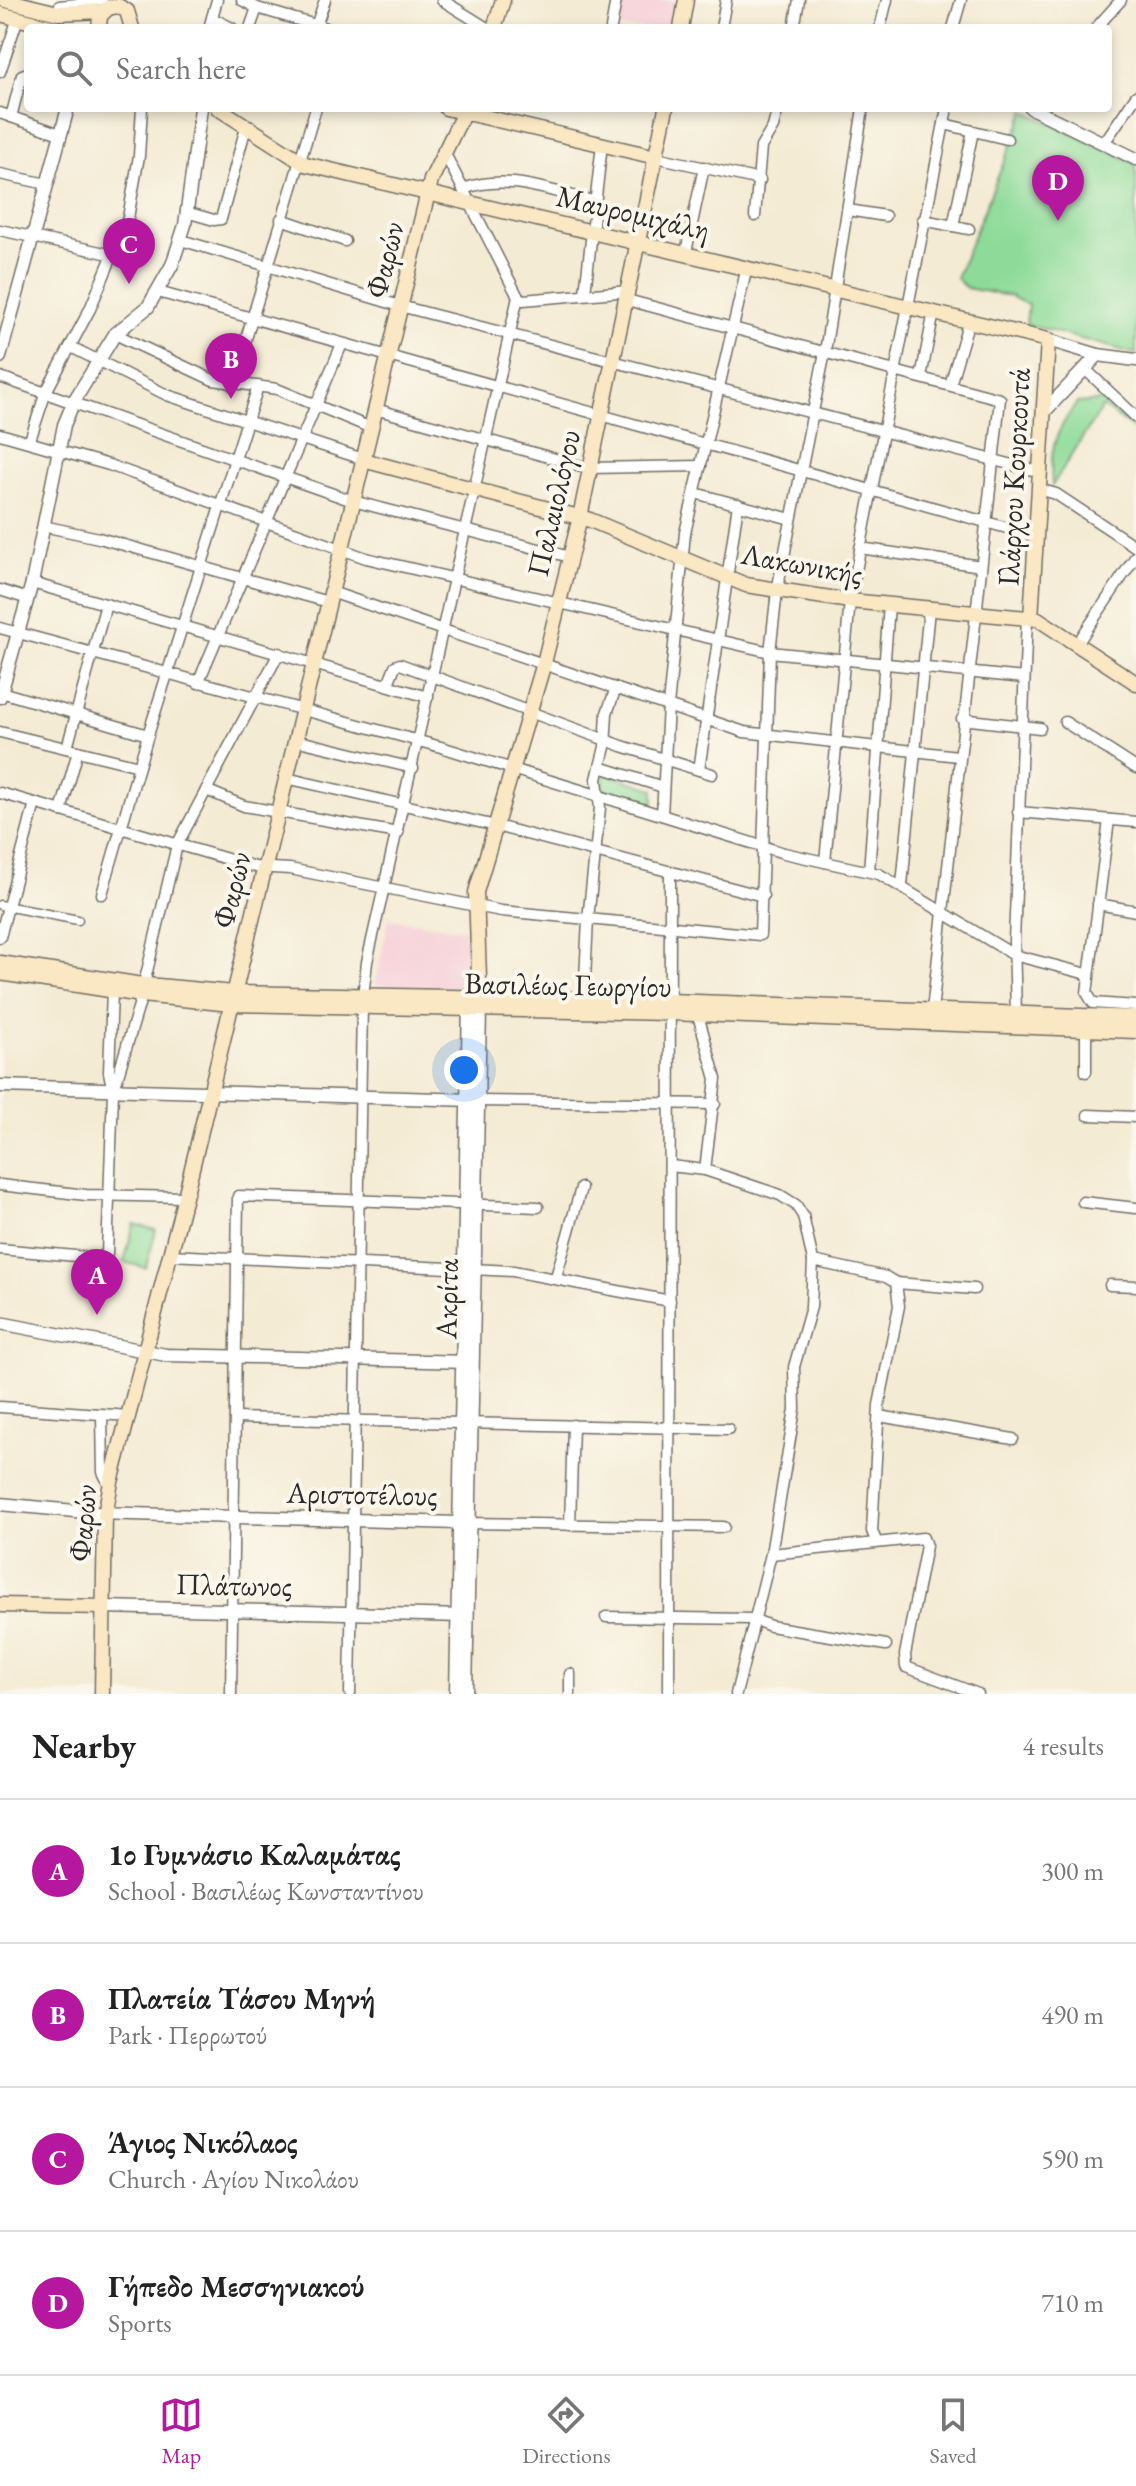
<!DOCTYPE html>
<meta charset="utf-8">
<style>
:root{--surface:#fff;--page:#f2f2f2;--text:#222;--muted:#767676;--line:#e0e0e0;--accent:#b5179e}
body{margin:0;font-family:"EB Garamond",serif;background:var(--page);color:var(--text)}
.you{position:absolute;left:464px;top:1070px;width:28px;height:28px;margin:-20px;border:6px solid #fff;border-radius:50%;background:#1a73e8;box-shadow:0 0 0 12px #1a73e833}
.badge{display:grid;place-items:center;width:52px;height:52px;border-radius:50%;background:var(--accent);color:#fff;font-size:26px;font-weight:700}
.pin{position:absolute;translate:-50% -66px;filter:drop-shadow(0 2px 4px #0008)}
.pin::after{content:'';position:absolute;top:42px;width:28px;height:24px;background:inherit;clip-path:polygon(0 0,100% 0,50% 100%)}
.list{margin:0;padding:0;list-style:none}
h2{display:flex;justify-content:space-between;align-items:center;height:104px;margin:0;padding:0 32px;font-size:34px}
h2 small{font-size:26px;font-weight:400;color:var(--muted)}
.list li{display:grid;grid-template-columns:52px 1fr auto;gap:24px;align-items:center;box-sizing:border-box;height:144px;padding:0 32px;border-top:2px solid var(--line)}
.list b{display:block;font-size:30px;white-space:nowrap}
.list p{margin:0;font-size:26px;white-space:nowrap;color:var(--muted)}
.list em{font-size:26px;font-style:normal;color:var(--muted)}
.icon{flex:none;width:44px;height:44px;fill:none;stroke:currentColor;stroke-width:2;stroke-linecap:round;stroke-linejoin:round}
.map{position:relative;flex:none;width:1136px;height:1694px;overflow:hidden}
.search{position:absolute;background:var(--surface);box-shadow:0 4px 12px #0003;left:24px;right:24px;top:24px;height:88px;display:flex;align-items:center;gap:20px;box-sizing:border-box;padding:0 28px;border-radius:8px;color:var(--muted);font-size:30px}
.sheet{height:680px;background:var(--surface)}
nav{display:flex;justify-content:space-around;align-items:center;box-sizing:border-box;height:112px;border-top:2px solid var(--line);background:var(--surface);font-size:22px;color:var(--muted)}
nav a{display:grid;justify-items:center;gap:4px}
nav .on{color:var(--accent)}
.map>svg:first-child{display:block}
</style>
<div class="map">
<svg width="1136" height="1694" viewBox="0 0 1136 1694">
<rect width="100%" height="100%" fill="#fbf7ec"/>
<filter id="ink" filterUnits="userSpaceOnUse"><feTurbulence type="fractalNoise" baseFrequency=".0125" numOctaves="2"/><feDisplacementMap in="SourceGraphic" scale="16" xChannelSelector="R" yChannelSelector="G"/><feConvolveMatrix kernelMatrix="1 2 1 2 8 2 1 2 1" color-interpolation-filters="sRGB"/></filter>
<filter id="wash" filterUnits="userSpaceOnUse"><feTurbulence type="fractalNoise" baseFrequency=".006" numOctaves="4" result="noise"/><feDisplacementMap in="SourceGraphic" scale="32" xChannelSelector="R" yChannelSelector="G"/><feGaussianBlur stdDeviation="1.8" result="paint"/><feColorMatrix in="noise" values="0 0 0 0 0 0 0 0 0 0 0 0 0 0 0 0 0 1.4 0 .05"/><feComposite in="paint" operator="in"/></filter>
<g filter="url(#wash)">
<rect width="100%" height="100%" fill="#f4ebd4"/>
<g fill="#f6cfd8">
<path d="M621,0H680L675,28H616Z"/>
<path d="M389,919L469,930L468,988L374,985Z"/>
</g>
<g fill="#8edb99" stroke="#5c8362" stroke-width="2">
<path d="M1025,111L1136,164V354L1026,324L1028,305L1010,296L966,288L956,278Z"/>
<path d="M1114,400L1136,422V430L1102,407L1052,486C1049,449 1055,432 1077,403Z"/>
<path d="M604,773L654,789V806L603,790Z"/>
<path d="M134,1224L156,1230L146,1268L124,1262Z"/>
</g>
</g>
<g filter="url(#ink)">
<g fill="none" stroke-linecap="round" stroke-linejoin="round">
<defs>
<g id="pedestrian">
<path d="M59,5L103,0"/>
<path d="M0,905L78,920"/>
</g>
<g id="minor">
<path d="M242,0L257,8L326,28"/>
<path d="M442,0L487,28"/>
<path d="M212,18L232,28"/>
<path d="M316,26L325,0"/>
<path d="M209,28L217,0"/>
<path d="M250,28L257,8"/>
<path d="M611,28L616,0"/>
<path d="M721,28L726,0"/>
<path d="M794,28L799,0"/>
<path d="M880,28L887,0"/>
<path d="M953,28L961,0"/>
<path d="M1096,28L1121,0"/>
<path d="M0,72L18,18"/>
<path d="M0,113L60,134"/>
<path d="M11,117L22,75L28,73"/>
<path d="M944,124L1007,139"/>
<path d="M1104,143L1136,96"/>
<path d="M443,150L518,297"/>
<path d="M656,157L760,180"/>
<path d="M0,174L47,184"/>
<path d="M463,189C508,172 550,192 593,201"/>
<path d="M848,210L885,216"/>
<path d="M186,212L214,220L221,219L246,127"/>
<path d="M755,216L761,147L773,127L778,108"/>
<path d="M281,219L345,241"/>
<path d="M923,220L969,229"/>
<path d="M953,226L973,131"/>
<path d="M0,230L114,255"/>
<path d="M181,240L400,306L1040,472"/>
<path d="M686,252L704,167"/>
<path d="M158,292L1036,536"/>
<path d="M585,293L602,144"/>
<path d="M518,297L523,300L629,291"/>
<path d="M627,300L1000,399L932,1011"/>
<path d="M115,334L213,380L277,389L371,428"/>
<path d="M71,347L167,395L363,459"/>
<path d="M1085,369L1136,417"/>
<path d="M0,377L353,501L570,557"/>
<path d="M921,377L934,312"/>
<path d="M232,385L316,108"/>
<path d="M950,385L969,320"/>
<path d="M375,409L588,468L701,466"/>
<path d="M0,434L109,465L366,558L770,652L1024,678"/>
<path d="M30,440L46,392L90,309L128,218L139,156L142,108"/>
<path d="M1039,489L1056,494L1136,547"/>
<path d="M695,493L791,519"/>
<path d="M43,526L99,538L328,602"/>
<path d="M860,548L981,566"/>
<path d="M32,583L428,697"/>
<path d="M0,590L28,599"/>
<path d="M331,592L744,732L958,756"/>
<path d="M0,628L441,747L784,853L879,874L1014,955L1087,974"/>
<path d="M1077,644L1136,556"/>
<path d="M198,683L342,344"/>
<path d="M388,684L395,666L400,664L622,746L712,774"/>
<path d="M1,692L148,735"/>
<path d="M962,719L1040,728"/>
<path d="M1065,722L1136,768"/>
<path d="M0,732L139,766"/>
<path d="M295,740L413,768"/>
<path d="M67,748L106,604"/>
<path d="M600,767L663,787"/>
<path d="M699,770L738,504"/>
<path d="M286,778L496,826L763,896"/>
<path d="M206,790L244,806L398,833"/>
<path d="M0,793L255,867L290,869L501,911L760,935L770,652L777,591L825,352L863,108"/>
<path d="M61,811L78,751"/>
<path d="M1018,812L1136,822"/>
<path d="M662,815L668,706L685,533L747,267"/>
<path d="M1109,820L1087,993L1093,1003L1136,1006"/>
<path d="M825,862L850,601L947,108"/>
<path d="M869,871L889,605"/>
<path d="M902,885L929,609"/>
<path d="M102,894L148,735L258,386"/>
<path d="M1098,904L1136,911"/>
<path d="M0,937L35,803"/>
<path d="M144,984L177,845L279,653"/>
<path d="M112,991L109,1072L113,1092"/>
<path d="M363,996L367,962L518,297"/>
<path d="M584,1000L588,919L600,808L597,779L605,747L607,713L616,688"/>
<path d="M1016,1014L1014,941L1027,617"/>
<path d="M698,1015L716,1079L705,1170"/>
<path d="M1086,1072V1029"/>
<path d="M477,1101L715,1104"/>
<path d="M1088,1115L1136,1117"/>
<path d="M670,1166L705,1170L780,1195L796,1205L803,1216L813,1261L811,1307L794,1367L795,1409L771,1554L736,1694"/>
<path d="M0,1185L86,1195L185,1197"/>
<path d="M1083,1202L1136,1208"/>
<path d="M0,1249L97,1258L107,1254L113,1092L142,995"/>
<path d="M169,1255L513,1271L670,1301"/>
<path d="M813,1261L886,1277L896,1283L899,1306L879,1405L872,1531L876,1541"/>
<path d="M556,1277L581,1188"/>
<path d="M896,1283L974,1289"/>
<path d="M1110,1285L1136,1286"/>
<path d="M0,1407L129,1416"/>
<path d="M102,1415L103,1472L110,1486"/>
<path d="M879,1416L1013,1439"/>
<path d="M235,1418L728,1429"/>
<path d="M462,1523L724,1527"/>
<path d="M570,1525L573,1425"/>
<path d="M771,1554L923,1538L926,1546L905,1655L906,1667L978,1694"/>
<path d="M606,1617L753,1619L770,1626L886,1645"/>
<path d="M231,1694L238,1196L538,1207"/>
<path d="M350,1694L362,1006"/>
<path d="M570,1694V1674"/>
<path d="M669,1694L670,872"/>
</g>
<g id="tertiary">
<path d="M1031,108L1136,159"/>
<path d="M1048,340L1098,355L1136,360"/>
<path d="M0,357L68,108"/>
<path d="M1044,412L1098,355"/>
<path d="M0,697L32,583L64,425L74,401L115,334L148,307L172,265L185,225L201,108"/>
<path d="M0,1086L473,1100"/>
<path d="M0,1323L166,1355L469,1362"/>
<path d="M0,1504L96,1513L459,1523"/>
<path d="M103,1607L464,1616"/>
<path d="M456,1694L469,1001"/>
<path d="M466,1694L480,1009"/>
</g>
<g id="secondary">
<path d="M5,0L58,13L104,11"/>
<path d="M108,8L118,6L127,11L132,28"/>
<path d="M0,14L56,28"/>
<path d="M99,28L100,16L109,7"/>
<path d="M494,28L503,0"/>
<path d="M681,28L686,0"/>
<path d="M218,108L305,164L1048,340L1031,618"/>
<path d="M446,108L656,157"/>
<path d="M363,460L590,520L746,585L850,601L1038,619L1136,683"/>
<path d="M0,963L136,984L234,993L670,1001L1136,1018"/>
<path d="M0,973L142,995L231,1004L670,1013L1136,1031"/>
<path d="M480,1005L476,892L544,663L580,517L666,108"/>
<path d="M0,1605L103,1607"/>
<path d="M102,1694L105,1515L111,1482L185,1197L431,180L466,108"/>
</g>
</defs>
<use href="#pedestrian" stroke="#716e66" stroke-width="11"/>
<use href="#minor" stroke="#716e66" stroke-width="13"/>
<use href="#tertiary" stroke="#716e66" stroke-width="15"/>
<use href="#secondary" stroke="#716e66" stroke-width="17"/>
<use href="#pedestrian" stroke="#fff" stroke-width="8"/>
<use href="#minor" stroke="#fff" stroke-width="10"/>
<use href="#tertiary" stroke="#fff" stroke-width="12"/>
<use href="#secondary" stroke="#fae7c3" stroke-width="14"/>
</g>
</g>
<g text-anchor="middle" stroke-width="8" stroke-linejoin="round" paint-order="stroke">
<g font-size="30" fill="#2b2b2b" stroke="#fbf7ec">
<text transform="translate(633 213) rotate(13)" y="10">Μαυρομιχάλη</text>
<text transform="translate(385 260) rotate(-76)" y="10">Φαρών</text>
<text transform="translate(1014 477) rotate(-87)" y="10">Ιλάρχου Κουρκουτά</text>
<text transform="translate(554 503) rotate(-77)" y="10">Παλαιολόγου</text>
<text transform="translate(802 564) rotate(10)" y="10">Λακωνικής</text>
<text transform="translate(232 890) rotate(-76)" y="10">Φαρών</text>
<text transform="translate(568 985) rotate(1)" y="10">Βασιλέως Γεωργίου</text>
<text transform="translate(447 1299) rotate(-89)" y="10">Ακρίτα</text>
<text transform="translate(362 1494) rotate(1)" y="10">Αριστοτέλους</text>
<text transform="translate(83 1523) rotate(-85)" y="10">Φαρών</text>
<text transform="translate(234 1585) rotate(1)" y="10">Πλάτωνος</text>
</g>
</g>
</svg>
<div class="you"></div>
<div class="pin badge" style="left:97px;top:1315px">A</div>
<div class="pin badge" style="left:231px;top:399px">B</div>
<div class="pin badge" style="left:129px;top:284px">C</div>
<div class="pin badge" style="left:1058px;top:221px">D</div>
<div class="search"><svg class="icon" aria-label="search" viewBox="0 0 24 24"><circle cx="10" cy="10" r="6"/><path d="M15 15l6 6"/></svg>Search here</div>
</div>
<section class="sheet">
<h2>Nearby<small>4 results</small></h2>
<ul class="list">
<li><span class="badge">A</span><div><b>1ο Γυμνάσιο Καλαμάτας</b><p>School · Βασιλέως Κωνσταντίνου</p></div><em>300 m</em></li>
<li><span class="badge">B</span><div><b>Πλατεία Τάσου Μηνή</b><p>Park · Περρωτού</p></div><em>490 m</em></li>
<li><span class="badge">C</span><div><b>Άγιος Νικόλαος</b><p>Church · Αγίου Νικολάου</p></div><em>590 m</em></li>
<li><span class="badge">D</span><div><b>Γήπεδο Μεσσηνιακού</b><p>Sports</p></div><em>710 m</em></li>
</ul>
</section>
<nav>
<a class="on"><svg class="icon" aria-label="map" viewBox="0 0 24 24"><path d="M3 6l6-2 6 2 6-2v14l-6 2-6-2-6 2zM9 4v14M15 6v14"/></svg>Map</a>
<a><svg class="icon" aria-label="directions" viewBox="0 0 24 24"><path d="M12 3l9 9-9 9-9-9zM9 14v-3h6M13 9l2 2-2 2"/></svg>Directions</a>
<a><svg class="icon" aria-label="saved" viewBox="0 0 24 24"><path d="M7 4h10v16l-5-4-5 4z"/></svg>Saved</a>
</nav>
